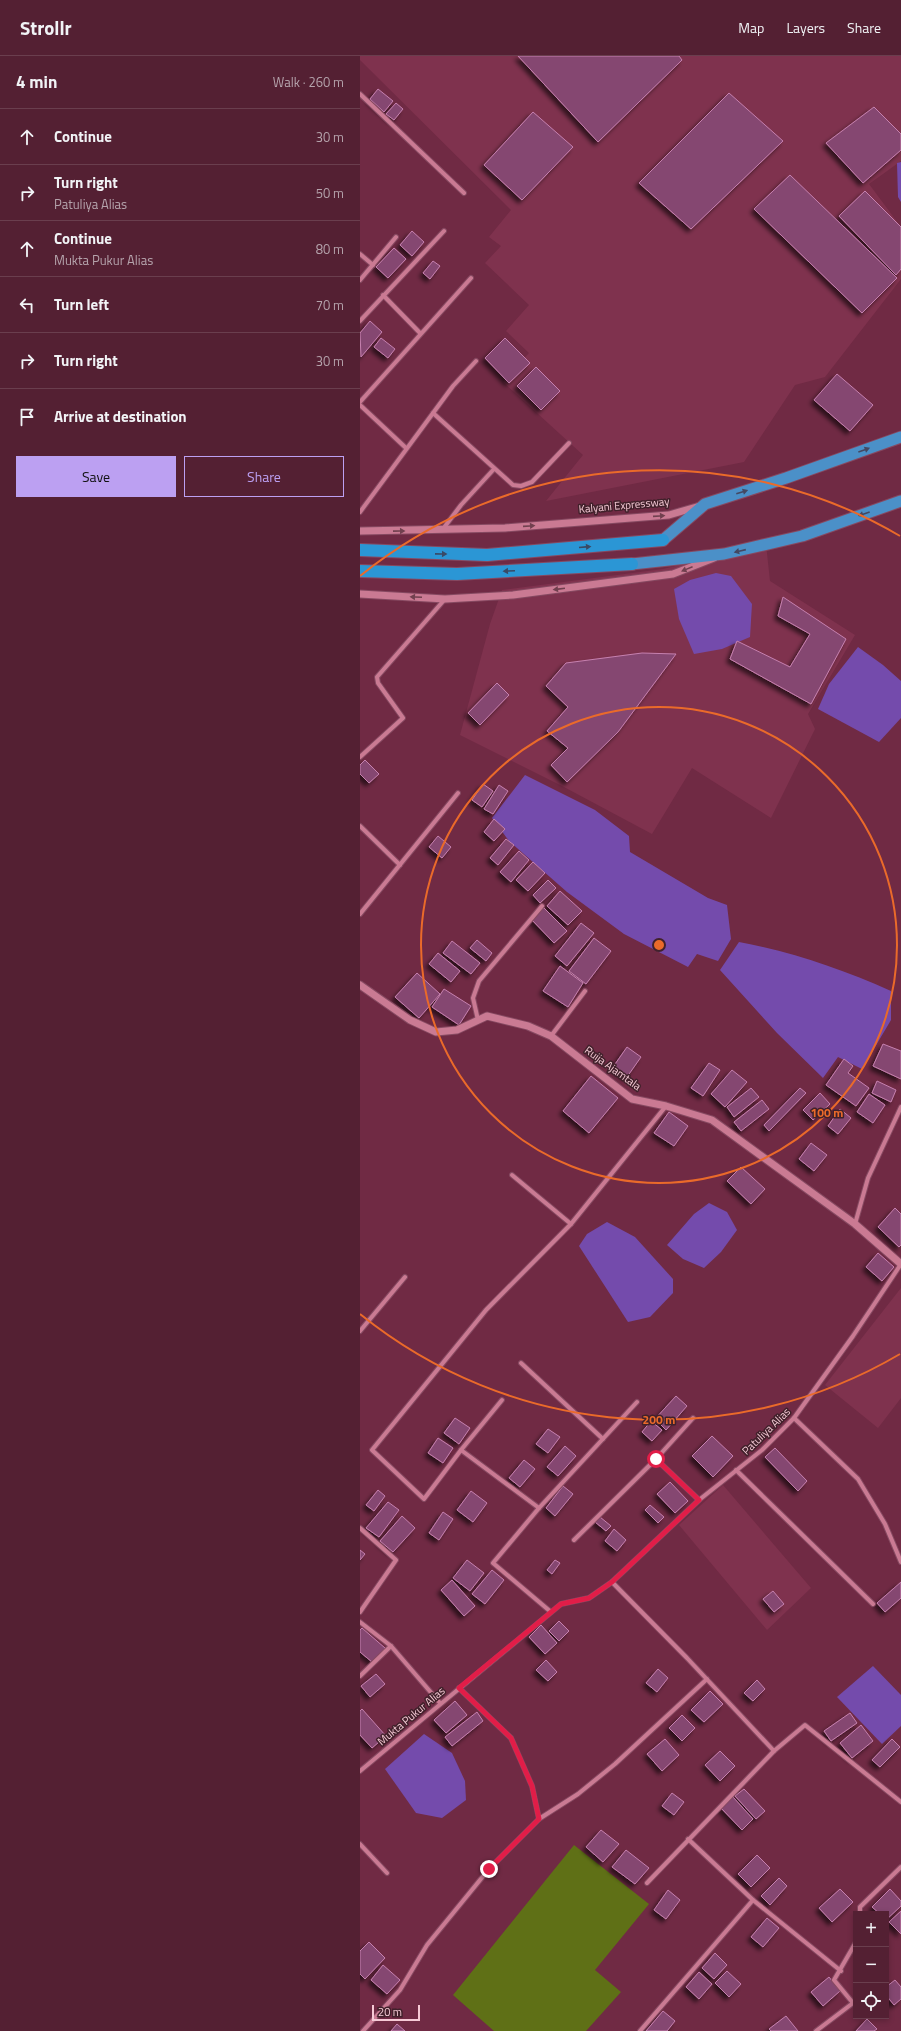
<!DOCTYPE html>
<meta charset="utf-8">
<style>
:root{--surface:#542033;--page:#5a283b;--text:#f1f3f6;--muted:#b5a3ac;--line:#6a3e4e;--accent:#bca0f2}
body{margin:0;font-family:"Titillium Web",sans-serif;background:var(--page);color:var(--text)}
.controls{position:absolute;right:12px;bottom:12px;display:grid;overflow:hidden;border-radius:0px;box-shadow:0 2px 6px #0003}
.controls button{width:36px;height:36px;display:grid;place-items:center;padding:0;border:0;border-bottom:1px solid var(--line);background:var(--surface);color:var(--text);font:20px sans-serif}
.scale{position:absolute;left:12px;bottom:10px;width:48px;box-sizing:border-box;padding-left:4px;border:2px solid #f6cad6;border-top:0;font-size:11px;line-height:14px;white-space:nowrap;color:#f6cad6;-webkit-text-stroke:3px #41212b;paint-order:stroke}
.stop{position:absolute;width:12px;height:12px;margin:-9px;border:3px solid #e11d48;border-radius:50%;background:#fff}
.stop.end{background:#e11d48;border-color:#fff;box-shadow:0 1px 4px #0008}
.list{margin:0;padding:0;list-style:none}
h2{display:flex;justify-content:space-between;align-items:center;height:52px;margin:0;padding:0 16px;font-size:17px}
h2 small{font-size:13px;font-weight:400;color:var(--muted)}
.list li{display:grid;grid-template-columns:26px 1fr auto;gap:12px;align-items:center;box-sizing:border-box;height:56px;padding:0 16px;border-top:1px solid var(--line)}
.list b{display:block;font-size:15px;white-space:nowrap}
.list p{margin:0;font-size:13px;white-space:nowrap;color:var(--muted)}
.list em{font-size:13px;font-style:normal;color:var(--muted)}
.actions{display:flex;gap:8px;padding:12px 16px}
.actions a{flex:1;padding:9px 0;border:1px solid var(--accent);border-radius:0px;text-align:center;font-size:14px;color:var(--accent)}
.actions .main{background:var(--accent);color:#111}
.icon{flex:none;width:22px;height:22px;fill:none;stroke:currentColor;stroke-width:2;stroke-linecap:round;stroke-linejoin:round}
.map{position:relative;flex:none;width:541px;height:1975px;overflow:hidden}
header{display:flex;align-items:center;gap:24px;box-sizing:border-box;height:56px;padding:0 20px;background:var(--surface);border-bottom:1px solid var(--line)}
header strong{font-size:19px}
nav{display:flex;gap:22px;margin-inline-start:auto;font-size:14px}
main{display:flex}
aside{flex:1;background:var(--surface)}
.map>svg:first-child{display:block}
</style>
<header>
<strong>Strollr</strong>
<nav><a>Map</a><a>Layers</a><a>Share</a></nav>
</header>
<main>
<aside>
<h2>4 min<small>Walk · 260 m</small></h2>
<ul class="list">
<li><svg class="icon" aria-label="ahead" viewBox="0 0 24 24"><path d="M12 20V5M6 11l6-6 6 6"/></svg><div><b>Continue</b></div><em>30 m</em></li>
<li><svg class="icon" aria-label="right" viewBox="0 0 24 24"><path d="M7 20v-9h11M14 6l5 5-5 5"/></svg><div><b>Turn right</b><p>Patuliya Alias</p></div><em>50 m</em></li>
<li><svg class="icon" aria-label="ahead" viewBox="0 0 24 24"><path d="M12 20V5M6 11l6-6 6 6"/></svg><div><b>Continue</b><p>Mukta Pukur Alias</p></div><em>80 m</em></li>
<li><svg class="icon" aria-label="left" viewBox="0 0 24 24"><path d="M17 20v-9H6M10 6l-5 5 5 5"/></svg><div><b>Turn left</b></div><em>70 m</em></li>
<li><svg class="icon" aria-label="right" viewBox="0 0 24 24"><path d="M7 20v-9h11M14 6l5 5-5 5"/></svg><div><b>Turn right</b></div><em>30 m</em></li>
<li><svg class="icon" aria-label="arrive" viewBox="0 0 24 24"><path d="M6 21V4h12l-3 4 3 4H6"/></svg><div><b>Arrive at destination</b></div></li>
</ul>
<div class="actions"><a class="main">Save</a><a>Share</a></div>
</aside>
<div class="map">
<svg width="541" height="1975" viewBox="0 0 541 1975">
<defs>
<filter id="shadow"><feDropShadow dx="-3.5" dy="3.5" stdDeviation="2" flood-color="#0009"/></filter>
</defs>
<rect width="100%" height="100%" fill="#702a44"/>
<g fill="#7f324e">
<path d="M0,0H541V105L509,128L541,171V223L465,321L435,329L384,406L186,445L223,399L143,326L169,297L146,275L169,249L125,207L141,190L129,181L151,154L0,4Z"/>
<path d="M406,488L410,525L495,579L448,658L455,673L411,762L332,712L292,778L204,731L100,679L130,568L142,534L303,513Z"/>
<path d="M541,1232V1342L518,1372L465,1329Z"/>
<path d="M363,1429L451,1532L407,1574L319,1469Z"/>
</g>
<path fill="#5f7016" d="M214,1789L289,1848L235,1914L261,1936L226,1975H134L93,1939Z"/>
<g fill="#744bac">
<path d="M541,106V146L538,141L537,107Z"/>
<path d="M356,517L371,520L392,548L390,581L362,593L334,598L319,563L314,533L330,524Z"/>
<path d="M498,591L523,609L541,625V662L519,686L458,653L469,628Z"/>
<path d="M165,719L235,754L269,780L270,796L348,842L367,849L371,883L358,905L337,898L328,911L264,878L207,836L149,785L132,762Z"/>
<path d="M379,886C432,896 482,913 531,935V964L502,1013L478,1001L463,1022L417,977L360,914Z"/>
<path d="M349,1147L367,1156L377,1174L361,1196L344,1212L323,1203L307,1189L334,1158Z"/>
<path d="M247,1166L275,1181L313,1223V1237L290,1261L268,1266L219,1190L227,1178Z"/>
<path d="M513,1610L541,1639V1670L522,1688L477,1641Z"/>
<path d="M64,1678L92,1697L105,1725L106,1744L82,1762L56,1757L25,1713Z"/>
</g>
<g fill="#854671" stroke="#c681af" filter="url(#shadow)">
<path d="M158,0H319L322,4L238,86Z"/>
<path d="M18,33L33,45L24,56L10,43Z"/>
<path d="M369,37L423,85L331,173L279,127Z"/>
<path d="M36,47L43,53L34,64L26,58Z"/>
<path d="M514,51L541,78V94L503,127L466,87Z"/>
<path d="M173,56L213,91L162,144L124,109Z"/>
<path d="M430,119L537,222L502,257L394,153Z"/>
<path d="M505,135L541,171V213L536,219L479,160Z"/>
<path d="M52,175L64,186L52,200L40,189Z"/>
<path d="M34,192L46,203L28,222L16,211Z"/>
<path d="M73,205L80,210L70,223L63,217Z"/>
<path d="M10,265L22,276L1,301L0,277Z"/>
<path d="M21,282L35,293L28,302L14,291Z"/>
<path d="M145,282L170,307L149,327L125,302Z"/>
<path d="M176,311L200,335L181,354L157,330Z"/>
<path d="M477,318L513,349L490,375L454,344Z"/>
<path d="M423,541L486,583L451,648L370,603L377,585L430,611L450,578L418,560Z"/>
<path d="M282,597L316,598L258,676L207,726L191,709L208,692L187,675L208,651L186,630L206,607Z"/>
<path d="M137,627L149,639L120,669L108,657Z"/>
<path d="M5,704L19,718L9,727L0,718V709Z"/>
<path d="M123,728L133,735L122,751L112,744Z"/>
<path d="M139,729L148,735L133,758L124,753Z"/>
<path d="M134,763L145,773L134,785L124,776Z"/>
<path d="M78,780L91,791L82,802L69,791Z"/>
<path d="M146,783L154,789L138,809L130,802Z"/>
<path d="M159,795L169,804L151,826L140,816Z"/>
<path d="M173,806L185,817L168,835L156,824Z"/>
<path d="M188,824L196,832L180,847L173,839Z"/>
<path d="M200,835L222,855L208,869L187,850Z"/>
<path d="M184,852L207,875L194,887L172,864Z"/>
<path d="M221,867L234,877L207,910L195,900Z"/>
<path d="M234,882L251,895L226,928L209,915Z"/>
<path d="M117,884L132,897L126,905L110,892Z"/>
<path d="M92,885L120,907L111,918L83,897Z"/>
<path d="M78,897L100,915L91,926L69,908Z"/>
<path d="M200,910L223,927L208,951L183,935Z"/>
<path d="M57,917L80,938L59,962L35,941Z"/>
<path d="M84,933L111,950L99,969L72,951Z"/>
<path d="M523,988L541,995V1023L513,1010Z"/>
<path d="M267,991L281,1001L267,1021L253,1011Z"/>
<path d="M484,1003L493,1010L488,1017L509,1032L496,1050L466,1029Z"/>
<path d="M349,1007L360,1014L343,1040L331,1032Z"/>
<path d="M372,1014L387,1026L365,1051L351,1038Z"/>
<path d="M231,1020L258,1042L229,1077L203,1055Z"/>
<path d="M517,1025L536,1034L531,1046L512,1037Z"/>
<path d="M391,1032L399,1041L374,1061L367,1051Z"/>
<path d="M440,1032L446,1037L409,1075L404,1069Z"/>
<path d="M460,1037L470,1048L453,1064L443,1054Z"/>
<path d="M509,1038L525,1049L513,1067L497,1056Z"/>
<path d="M402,1044L409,1053L381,1075L374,1066Z"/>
<path d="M480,1053L491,1062L478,1078L468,1070Z"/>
<path d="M309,1056L328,1070L314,1090L294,1077Z"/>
<path d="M451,1087L467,1099L454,1115L439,1103Z"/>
<path d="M381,1111L405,1133L391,1148L367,1125Z"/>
<path d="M535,1152L541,1158V1189L539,1191L518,1171Z"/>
<path d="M518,1197L534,1211L522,1225L506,1211Z"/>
<path d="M316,1340L327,1350L306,1374L295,1363Z"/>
<path d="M95,1362L110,1372L99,1388L84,1377Z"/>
<path d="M291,1365L302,1374L292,1385L282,1376Z"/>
<path d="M188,1373L200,1381L188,1397L176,1388Z"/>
<path d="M352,1380L373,1400L353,1421L332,1400Z"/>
<path d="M78,1382L93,1392L83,1407L68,1397Z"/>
<path d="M205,1390L216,1400L198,1420L187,1411Z"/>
<path d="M415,1392L447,1425L438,1435L405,1401Z"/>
<path d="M164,1404L175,1413L160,1431L149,1422Z"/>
<path d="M310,1426L328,1445L315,1457L297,1438Z"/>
<path d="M203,1430L213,1438L195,1460L186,1452Z"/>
<path d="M18,1434L25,1440L14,1455L6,1449Z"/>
<path d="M111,1435L127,1447L113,1466L97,1454Z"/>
<path d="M28,1446L39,1454L19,1481L6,1472Z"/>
<path d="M290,1449L304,1461L298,1467L285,1454Z"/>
<path d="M83,1456L93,1463L79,1484L69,1477Z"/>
<path d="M42,1460L55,1472L33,1496L20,1485Z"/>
<path d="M240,1461L251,1470L246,1475L235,1466Z"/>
<path d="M254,1473L266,1484L257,1495L245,1485Z"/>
<path d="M0,1494L5,1498L0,1504Z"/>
<path d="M107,1504L124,1517L110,1535L93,1522Z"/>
<path d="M195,1504L200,1507L192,1518L187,1514Z"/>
<path d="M132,1514L144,1524L125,1548L112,1538Z"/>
<path d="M92,1524L115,1550L104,1560L81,1534Z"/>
<path d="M541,1526V1542L525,1556L517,1547Z"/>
<path d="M413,1535L424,1548L414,1556L403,1543Z"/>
<path d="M199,1565L209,1575L199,1585L189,1575Z"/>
<path d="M181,1569L197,1587L185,1598L169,1581Z"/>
<path d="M2,1572L25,1592L12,1606L0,1596V1574Z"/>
<path d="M186,1604L197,1616L188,1625L176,1614Z"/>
<path d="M298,1613L308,1622L297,1636L286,1627Z"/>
<path d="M16,1618L25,1628L10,1641L1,1630Z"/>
<path d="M397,1624L405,1633L393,1645L384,1637Z"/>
<path d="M350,1635L363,1648L344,1666L331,1654Z"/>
<path d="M95,1645L107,1659L86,1677L74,1664Z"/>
<path d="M2,1653L26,1680L12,1692L0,1679V1655Z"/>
<path d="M117,1656L123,1665L92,1690L85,1681Z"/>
<path d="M490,1657L497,1667L471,1685L464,1675Z"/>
<path d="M322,1659L335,1672L322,1685L309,1672Z"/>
<path d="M501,1669L513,1685L492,1702L480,1687Z"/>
<path d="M305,1683L319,1699L302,1715L287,1698Z"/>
<path d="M532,1683L540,1691L520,1711L512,1704Z"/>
<path d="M360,1695L375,1710L360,1725L345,1709Z"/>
<path d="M384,1733L405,1755L396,1763L375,1740Z"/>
<path d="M312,1737L324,1746L314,1759L302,1750Z"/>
<path d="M373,1741L393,1763L382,1774L361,1752Z"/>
<path d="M241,1774L259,1788L243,1806L226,1791Z"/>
<path d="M266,1794L289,1812L275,1828L252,1811Z"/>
<path d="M397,1799L410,1812L391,1831L378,1818Z"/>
<path d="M419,1822L427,1830L410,1849L401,1840Z"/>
<path d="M480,1833L493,1846L472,1866L459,1852Z"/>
<path d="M530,1833L541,1845V1850L526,1864V1858H520L512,1851Z"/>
<path d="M308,1834L320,1844L306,1863L294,1854Z"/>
<path d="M541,1855V1878L529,1866Z"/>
<path d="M407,1862L419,1872L403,1891L391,1881Z"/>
<path d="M9,1886L25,1902L5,1923L0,1918V1895Z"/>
<path d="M355,1897L367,1909L354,1923L342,1912Z"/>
<path d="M23,1909L40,1924L27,1938L11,1924Z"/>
<path d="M367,1915L381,1928L369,1941L355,1927Z"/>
<path d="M339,1916L352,1928L339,1943L326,1931Z"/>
<path d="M469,1921L480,1935L463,1950L451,1936Z"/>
<path d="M535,1924L541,1931V1943L534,1949L526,1939V1931Z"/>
<path d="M303,1955L315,1965L307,1975H286Z"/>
<path d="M426,1960L438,1975H411L409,1973Z"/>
<path d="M507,1963L517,1973L514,1975H496Z"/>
<path d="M37,1968L45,1975H31Z"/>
</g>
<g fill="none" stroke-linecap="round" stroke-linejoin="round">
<defs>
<g id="minor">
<path d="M0,38L104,137"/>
<path d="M0,198L13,209"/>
<path d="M0,224L36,181"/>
<path d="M23,239L60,277"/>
<path d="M0,265L84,175"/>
<path d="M0,346L111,222"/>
<path d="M0,349L46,392"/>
<path d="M73,357L153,429L161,430L172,426L209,387"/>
<path d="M0,456L93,330L116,305"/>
<path d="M83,473L101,449L134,413"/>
<path d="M0,701L43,662L18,627L17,621L85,543"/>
<path d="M0,770L40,809"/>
<path d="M0,858L98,737"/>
<path d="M118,964L113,942L119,925L182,850"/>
<path d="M191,980L225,935"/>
<path d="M152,1119L211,1168"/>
<path d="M495,1168L508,1122L541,1051"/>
<path d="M0,1275L45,1221"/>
<path d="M161,1307L243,1383"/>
<path d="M434,1362L498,1423L525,1468L541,1506"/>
<path d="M101,1394L142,1344"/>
<path d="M296,1403L339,1444"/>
<path d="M376,1414L513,1548"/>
<path d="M179,1452L101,1394L64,1443L12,1394L126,1254L211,1168L306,1050"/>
<path d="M0,1472L36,1504L0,1556"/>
<path d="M214,1484L296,1403L333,1362"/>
<path d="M252,1526L327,1602L414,1695L445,1669L541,1746"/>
<path d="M191,1556L133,1507L179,1452L277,1346"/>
<path d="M0,1566L31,1590L80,1647"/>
<path d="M0,1620L31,1590"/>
<path d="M99,1632L151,1682L172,1730L179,1763"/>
<path d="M0,1715L201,1548L229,1542L252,1526L339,1444L402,1394L434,1362L493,1280L541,1208"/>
<path d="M328,1783L393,1844L481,1915"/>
<path d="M0,1788L27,1817"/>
<path d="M287,1827L414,1695"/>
<path d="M500,1858V1851L541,1811"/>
<path d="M3,1975L40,1934L67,1889L129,1813L179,1763L218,1738L255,1708L347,1623"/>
<path d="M280,1975L393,1844"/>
<path d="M456,1975L493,1947L474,1924L496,1886"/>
</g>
<g id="tertiary">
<path d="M0,475L145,472L309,459L340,450"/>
<path d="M0,538L85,543L153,539L313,518L354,502"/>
<path d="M0,929L50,964L76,976L97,974L127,960L168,970L191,980L272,1043L306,1050L352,1064L495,1168L541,1208"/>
</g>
<g id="trunk">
<path d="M303,484L345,448L426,422L541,381"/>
<path d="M272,508L364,498L442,480L541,445"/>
</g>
<g id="motorway">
<path d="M0,494L127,499L303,484"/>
<path d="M0,515L97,518L272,508"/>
</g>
</defs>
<use href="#minor" stroke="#864961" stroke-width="6"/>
<use href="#tertiary" stroke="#864961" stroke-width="9"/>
<use href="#trunk" stroke="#864961" stroke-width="13"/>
<use href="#motorway" stroke="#864961" stroke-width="14"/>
<use href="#minor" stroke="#ca7a93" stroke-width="4"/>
<use href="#tertiary" stroke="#ca7a93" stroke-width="7"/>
<use href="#trunk" stroke="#4b90c8" stroke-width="11"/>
<use href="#motorway" stroke="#2b96d5" stroke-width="12"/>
</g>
<defs><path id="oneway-solid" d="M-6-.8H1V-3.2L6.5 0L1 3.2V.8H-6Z"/></defs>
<g fill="#444862">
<use href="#oneway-solid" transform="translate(504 394) rotate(-20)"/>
<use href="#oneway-solid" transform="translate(382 436) rotate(-18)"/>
<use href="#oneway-solid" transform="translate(504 458) rotate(161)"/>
<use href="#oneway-solid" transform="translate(380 495) rotate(167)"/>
</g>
<g fill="#71404f">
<use href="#oneway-solid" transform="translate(299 460) rotate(-4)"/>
<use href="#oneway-solid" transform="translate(169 470) rotate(-4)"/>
<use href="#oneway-solid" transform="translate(39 475) rotate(-1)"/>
<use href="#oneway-solid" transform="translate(327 513) rotate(158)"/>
<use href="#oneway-solid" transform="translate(199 533) rotate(173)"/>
<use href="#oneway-solid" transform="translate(56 541) rotate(-177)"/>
</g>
<g fill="#394a66">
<use href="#oneway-solid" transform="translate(225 491) rotate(-5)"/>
<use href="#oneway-solid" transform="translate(81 498) rotate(1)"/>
<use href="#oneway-solid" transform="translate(149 515) rotate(177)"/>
</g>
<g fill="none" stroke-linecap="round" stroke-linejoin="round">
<path stroke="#e11d48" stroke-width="5" d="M129,1813L179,1763L172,1730L151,1682L99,1632L201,1548L229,1542L252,1526L339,1444L296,1403"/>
</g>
<g fill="none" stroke="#ea6a2a" stroke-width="2">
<circle cx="299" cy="889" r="238"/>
<path d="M540 1298A475 475 0 0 1 0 1258M0 520A475 475 0 0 1 540 480"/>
</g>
<g text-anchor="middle" stroke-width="3" stroke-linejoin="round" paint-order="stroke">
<g font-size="11" fill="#f6cad6" stroke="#41212b">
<text transform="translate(264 449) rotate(-5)" y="4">Kalyani Expressway</text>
<text transform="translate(253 1012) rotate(36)" y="4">Ruija Ajamtala</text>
<text transform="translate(406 1375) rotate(-44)" y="4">Patuliya Alias</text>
<text transform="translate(51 1660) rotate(-40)" y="4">Mukta Pukur Alias</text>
</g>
</g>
<circle cx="299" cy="889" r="6" fill="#ea6a2a" stroke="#41212b" stroke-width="2"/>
<g font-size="12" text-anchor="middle" font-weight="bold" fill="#ea6a2a" stroke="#41212b" stroke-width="3" stroke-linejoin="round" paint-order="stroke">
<text x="467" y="1061">100 m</text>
<text x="299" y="1368">200 m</text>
</g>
</svg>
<div class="controls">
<button>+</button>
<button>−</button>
<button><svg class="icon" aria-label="locate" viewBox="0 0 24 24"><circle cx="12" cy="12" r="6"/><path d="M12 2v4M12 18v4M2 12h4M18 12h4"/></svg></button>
</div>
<div class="scale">20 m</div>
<div class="stop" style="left:296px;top:1403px"></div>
<div class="stop end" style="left:129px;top:1813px"></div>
</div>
</main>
